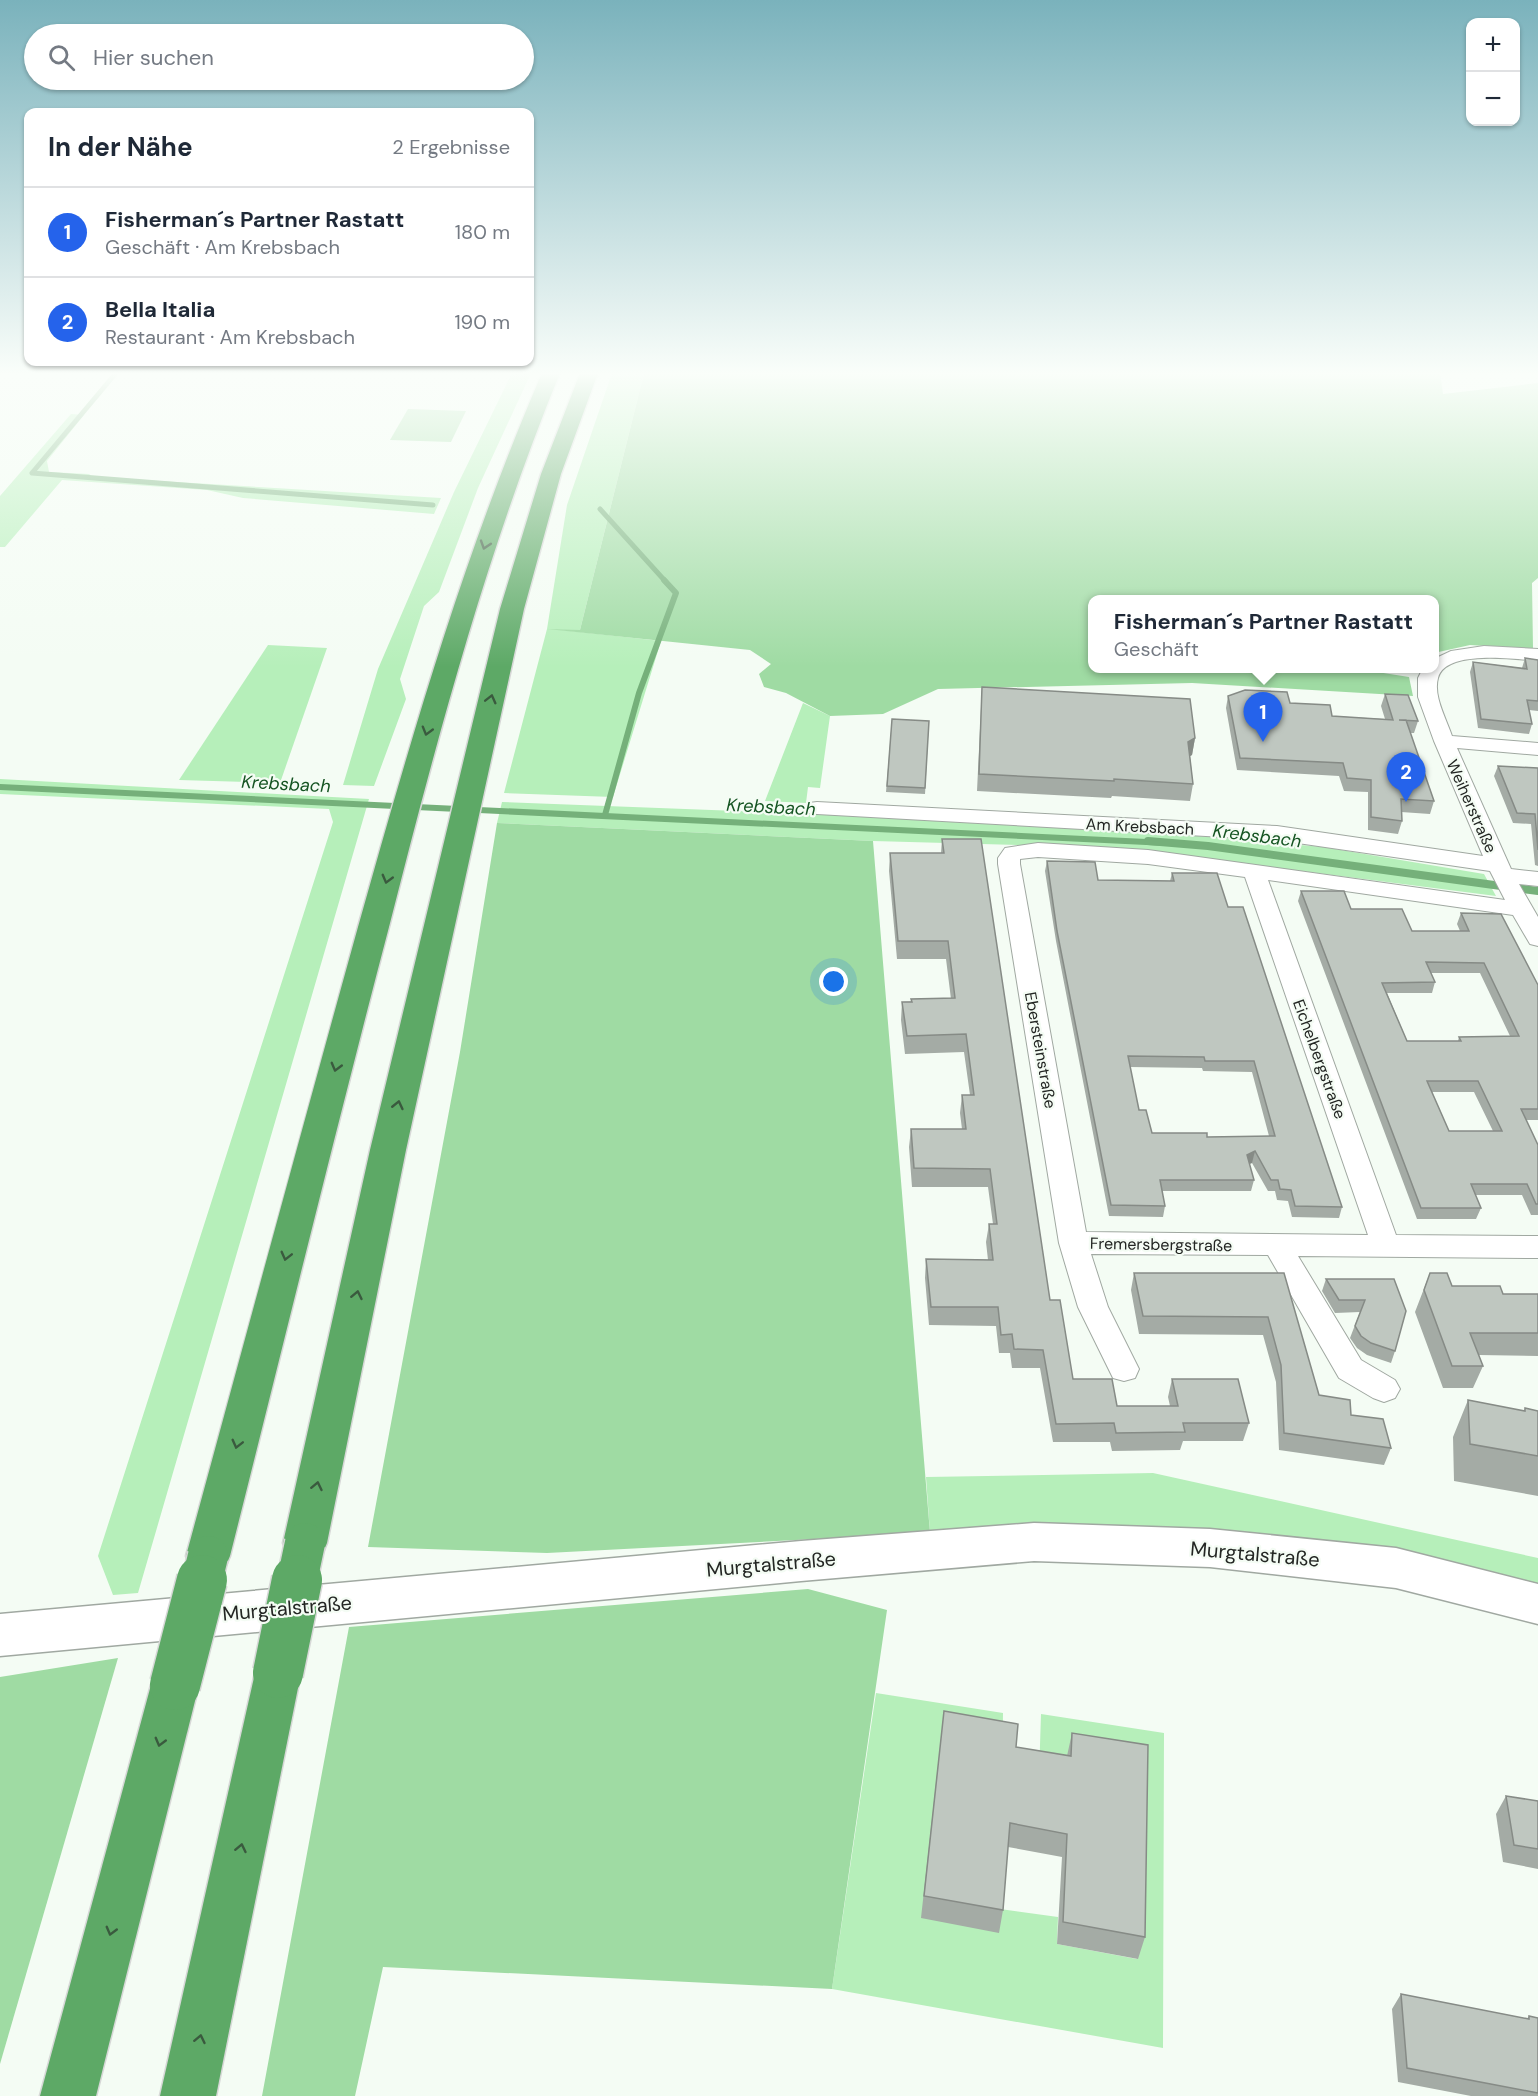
<!DOCTYPE html>
<html lang="de">
<meta charset="utf-8">
<style>
:root{--surface:#fff;--page:#f6f6f7;--text:#1f2937;--muted:#747a83;--line:#e0e1e3;--accent:#2563eb}
body{margin:0;font-family:"DM Sans",sans-serif;background:var(--page);color:var(--text)}
.controls{position:absolute;right:18px;top:18px;display:grid;overflow:hidden;border-radius:12px;box-shadow:0 2px 4px #0004}
.controls button{width:54px;height:54px;display:grid;place-items:center;padding:0;border:0;border-bottom:2px solid var(--line);background:var(--surface);color:var(--text);font:30px sans-serif}
.you{position:absolute;left:834px;top:982px;width:21px;height:21px;margin:-15px;border:4px solid #fff;border-radius:50%;background:#1a73e8;box-shadow:0 0 0 9px #1a73e833}
.badge{display:grid;place-items:center;width:39px;height:39px;border-radius:50%;background:var(--accent);color:#fff;font-size:20px;font-weight:700}
.pin{position:absolute;translate:-50% -50px;filter:drop-shadow(0 2px 3px #0008)}
.pin::after{content:'';position:absolute;top:32px;width:21px;height:18px;background:inherit;clip-path:polygon(0 0,100% 0,50% 100%)}
.popup{position:absolute;left:1088px;top:595px;width:351px;height:78px;box-sizing:border-box;display:grid;place-content:center;border-radius:12px;background:var(--surface);filter:drop-shadow(0 2px 4px #0005);font-size:20px;white-space:nowrap;color:var(--muted)}
.popup b{font-size:22px;color:var(--text)}
.popup::after{content:'';position:absolute;left:50%;top:100%;margin-left:-12px;border:12px solid transparent;border-top-color:var(--surface)}
.list{margin:0;padding:0;list-style:none}
h2{display:flex;justify-content:space-between;align-items:center;height:78px;margin:0;padding:0 24px;font-size:26px}
h2 small{font-size:20px;font-weight:400;color:var(--muted)}
.list li{display:grid;grid-template-columns:39px 1fr auto;gap:18px;align-items:center;box-sizing:border-box;height:90px;padding:0 24px;border-top:2px solid var(--line)}
.list b{display:block;font-size:22px;white-space:nowrap}
.list p{margin:0;font-size:20px;white-space:nowrap;color:var(--muted)}
.list em{font-size:20px;font-style:normal;color:var(--muted)}
.icon{flex:none;width:33px;height:33px;fill:none;stroke:currentColor;stroke-width:2;stroke-linecap:round;stroke-linejoin:round}
.map{position:relative;flex:none;width:1538px;height:2096px;overflow:hidden}
.search{position:absolute;background:var(--surface);box-shadow:0 2px 4px #0004;left:24px;top:24px;width:510px;height:66px;display:flex;align-items:center;gap:15px;box-sizing:border-box;padding:0 21px;border-radius:33px;color:var(--muted);font-size:22px}
.panel{position:absolute;background:var(--surface);box-shadow:0 2px 4px #0004;left:24px;top:108px;width:510px;height:258px;border-radius:12px}
.map>svg:first-child{display:block}
</style>
<div class="map">
<svg width="1538" height="2096" viewBox="0 0 1538 2096">
<rect width="100%" height="100%" fill="#f4fcf4"/>
<g fill="#b6efba">
<path d="M512,373H531L478,488L439,592L424,606L400,679L406,699L374,786L343,785L378,669L454,492Z"/>
<path d="M612,373H644L580,630H562L661,641L613,797L504,793L547,629L567,505Z"/>
<path d="M71,414L84,415L47,461L49,472L89,474L93,477L441,498L434,514L243,498L207,490L62,480L5,547H0V496Z"/>
<path d="M268,645L327,648L280,783L179,780Z"/>
<path d="M803,703L830,716L820,788L808,787L806,803L765,801Z"/>
<path d="M0,779L369,799L138,1593L113,1595L98,1556L333,822L329,809L0,794Z"/>
<path d="M502,802L815,814L1214,837L1323,847L1484,874L1496,896L1123,848L873,841L497,823Z"/>
<path d="M1153,1473L1538,1558V1590L930,1533L926,1477Z"/>
<path d="M876,1693L1003,1713L1000,1909L1058,1917L1057,1944L1137,1959L1039,1776L1041,1714L1164,1733L1163,2048L832,1989Z"/>
</g>
<g fill="#9fdba3">
<path d="M644,373H1440L1443,394L1538,383V578L1532,583L1533,649L1470,645L1434,653V600H1092V668L1376,669L1377,672L1409,677L1413,696L1192,683L938,689L883,714L830,716L786,693L764,687L759,674L771,664L750,650L547,629L580,630Z"/>
<path d="M408,409L466,411L451,442L390,440Z"/>
<path d="M497,823L873,841L930,1533L547,1553L368,1547L460,1052Z"/>
<path d="M808,1589L887,1610L832,1989L383,1967L355,2096H262L349,1627Z"/>
<path d="M118,1658L0,2064V1677Z"/>
</g>
<g fill="none" stroke-linecap="round" stroke-linejoin="round">
<g stroke="#75b07a" stroke-width="5">
<path d="M116,373L32,473L433,505"/>
<path d="M600,509L666,582"/>
</g>
<g stroke="#75b07a" stroke-width="6">
<path d="M0,787L1167,843"/>
<path d="M605,815L639,693L676,593L664,580"/>
</g>
<path stroke="#75b07a" stroke-width="8" d="M1148,841L1208,846L1538,891"/>
<defs>
<path id="street" d="M1484,646L1538,649V661C1517,659 1445,649 1438,678C1433,696 1446,718 1452,736L1538,743V755L1457,748L1511,869L1538,872V886L1519,884L1538,917V946L1530,944L1513,915L1268,880L1396,1235L1538,1236V1258L1298,1256L1361,1360L1395,1380L1400,1389L1395,1398L1384,1402L1373,1398L1339,1378L1268,1255L1091,1254L1108,1307L1139,1369L1135,1378L1124,1381L1113,1378L1078,1307L1059,1243L998,864V858L1005,848L1038,843L1148,850L1505,900L1490,871L1277,840L817,814L809,813L806,808L809,803L817,802L1277,826L1483,856L1434,741L1418,697V678L1423,668H1434V659L1451,651ZM1038,857L1148,864L1245,877L1368,1235L1086,1232L1020,864V859Z"/>
<path id="secondary" d="M1034,1523L1210,1529L1396,1548L1538,1584V1624L1396,1588L1210,1567L1034,1561L801,1581L0,1656V1614L801,1541Z"/>
<g id="highway">
<path d="M542,373H560C486,553 437,739 389,927C334,1136 283,1346 230,1556L224,1570L208,1575L192,1570L186,1556C243,1346 300,1136 358,927C411,739 464,553 542,373Z"/>
<path d="M580,373H598L561,474L524,609L406,1150L327,1543L321,1557L305,1562L289,1557L283,1543L370,1150L500,609L541,474Z"/>
<path d="M278,1651L295,1658L301,1673L216,2096H160L255,1673L261,1658Z"/>
<path d="M175,1663L192,1669L199,1685L96,2096H40L151,1685L158,1669Z"/>
</g>
</defs>
<use href="#street" stroke="#a0a8a1" stroke-width="2"/>
<use href="#secondary" stroke="#a0a8a1" stroke-width="3"/>
<use href="#highway" stroke="#d7d8d7" stroke-width="3"/>
<use href="#street" fill="#fff" fill-rule="evenodd"/>
<use href="#secondary" fill="#fff" fill-rule="evenodd"/>
<use href="#highway" fill="#5da966" fill-rule="evenodd"/>
<defs>
<g id="highway-bridge-far1">
<path d="M202,1581L208,1556"/>
<path d="M297,1581L305,1543"/>
</g>
<g id="highway-bridge">
<path d="M278,1673L297,1580"/>
<path d="M175,1685L202,1580"/>
</g>
</defs>
<use href="#highway-bridge-far1" stroke="#d7d8d7" stroke-width="43" stroke-linecap="butt"/>
<use href="#highway-bridge" stroke="#d7d8d7" stroke-width="53" stroke-linecap="butt"/>
<use href="#highway-bridge-far1" stroke="#5da966" stroke-width="40"/>
<use href="#highway-bridge" stroke="#5da966" stroke-width="50"/>
</g>
<g fill="#a4aba5" fill-rule="evenodd">
<path d="M1525,658L1538,660V711L1529,710L1532,724L1529,734L1478,728L1470,672L1473,662L1522,668Z"/>
<path d="M982,687L1195,738L1192,755L1190,756L1193,784L1190,801L1112,796L1111,798L977,791Z"/>
<path d="M1385,694L1418,721L1414,733H1410L1434,801L1430,814L1401,812L1402,821L1398,834L1368,830V792L1344,791L1339,776L1237,770L1226,708L1228,696L1290,703L1332,716L1385,719L1381,706Z"/>
<path d="M892,719L929,721L925,794L886,792Z"/>
<path d="M1498,766L1538,768V866L1535,865L1531,824L1513,823L1494,776Z"/>
<path d="M942,839L1050,1300L1073,1379L1117,1406H1170L1168,1397L1172,1379L1249,1423L1243,1441H1183L1180,1450L1112,1451L1110,1442H1053L1040,1368H1012L1010,1353H999L996,1326L929,1325L925,1278L926,1259L988,1260L986,1242L989,1224H993L988,1187H912L909,1147L911,1129H962L960,1113L962,1095H970L964,1052L905,1054L901,1020L902,1002L951,999L946,959H897L889,871L890,853H941Z"/>
<path d="M1047,861L1098,880L1170,881L1172,873L1228,907L1342,1207L1339,1218L1292,1217L1288,1201L1277,1200L1275,1191H1268L1252,1163L1249,1164L1254,1180L1251,1191H1162L1165,1206L1163,1217L1109,1216L1056,941L1045,871ZM1130,1067L1202,1068L1203,1071L1252,1072L1269,1136L1207,1137L1152,1133L1139,1110Z"/>
<path d="M1301,891L1412,931H1460L1457,924L1461,913L1538,985V1120H1526L1538,1145V1215H1531L1522,1195H1475L1481,1208L1476,1219H1417L1298,901ZM1431,973H1480L1510,1036L1459,1037L1458,1041H1407L1387,993H1432L1435,982ZM1432,1092H1474L1493,1131H1449Z"/>
<path d="M1134,1273H1284L1319,1395L1351,1415L1391,1448L1384,1465L1279,1450L1276,1382L1263,1335L1139,1334L1131,1290Z"/>
<path d="M1430,1273L1452,1286L1503,1294H1538V1356L1479,1355L1483,1366L1473,1388H1443L1415,1312Z"/>
<path d="M1326,1279H1394L1395,1351L1391,1363L1367,1355L1357,1348L1350,1338L1360,1312L1335,1313L1322,1291Z"/>
<path d="M1468,1400L1524,1411L1525,1408L1538,1411V1496L1454,1481L1453,1437Z"/>
<path d="M944,1711L1016,1747L1067,1756L1072,1733L1145,1937L1138,1959L1057,1944L1062,1857L1008,1847L1003,1910L999,1933L921,1918Z"/>
<path d="M1506,1796L1538,1801V1869L1503,1862L1496,1814Z"/>
<path d="M1401,1994L1527,2019L1529,2016L1538,2018V2096H1471L1398,2082L1392,2009Z"/>
</g>
<g fill="#868b86">
<path d="M1195,738L1192,755L1184,759L1188,742Z"/>
<path d="M1255,1151L1252,1163L1244,1166L1247,1155Z"/>
</g>
<g fill="#bfc7c0" stroke="#868b86" stroke-width="1.5" fill-rule="evenodd">
<path d="M1525,658L1538,660V701L1527,700L1532,724L1481,719L1473,662L1527,669Z"/>
<path d="M982,687L1190,699L1195,738L1188,742L1193,784L1114,779V781L979,774Z"/>
<path d="M1245,690L1287,692L1290,703L1330,705L1332,716L1393,720L1385,694L1408,695L1418,721L1399,720H1406L1434,801L1401,799L1402,821L1371,817V780L1347,778L1343,763L1240,758L1228,696Z"/>
<path d="M892,719L929,721L925,788L887,786Z"/>
<path d="M1498,766L1538,768V850L1535,814L1517,813Z"/>
<path d="M942,839H981L1050,1300H1060L1073,1379H1112L1117,1406H1178L1172,1379H1238L1249,1423H1183L1185,1432L1116,1433L1114,1423L1056,1424L1043,1350L1014,1349L1012,1334L1001,1335L998,1307H931L926,1259L993,1260L989,1224H997L990,1169L914,1168L911,1129H966L962,1095H974L966,1034L907,1036L902,1002H912L911,999L955,998L948,941H898L890,853H944Z"/>
<path d="M1047,861L1095,862L1098,880L1174,881L1172,873H1217L1228,907H1243L1342,1207L1295,1206L1291,1190L1280,1189L1278,1180H1271L1255,1151L1247,1155L1254,1180H1160L1165,1206L1111,1205L1057,931ZM1128,1056L1204,1057L1205,1061H1254L1275,1136L1207,1137V1133H1152L1146,1110H1139Z"/>
<path d="M1301,891H1344L1351,909H1402L1412,931H1469L1461,913L1501,914L1538,985V1109H1521L1538,1145V1204H1536L1527,1184H1471L1481,1208H1421ZM1426,962L1484,963L1519,1036L1459,1037L1461,1041H1407L1382,983L1435,982ZM1427,1081H1478L1502,1131H1449Z"/>
<path d="M1134,1273H1284L1319,1395L1350,1400L1351,1415L1383,1419L1391,1448L1284,1433L1281,1365L1268,1317L1143,1316Z"/>
<path d="M1430,1273H1447L1452,1286H1500L1503,1294H1538V1333H1470L1483,1366H1452L1424,1290Z"/>
<path d="M1326,1279H1394L1406,1311L1395,1351L1371,1343L1361,1336L1355,1326L1365,1300H1339Z"/>
<path d="M1468,1400L1525,1411V1408L1538,1411V1456L1470,1444Z"/>
<path d="M944,1711L1018,1724L1016,1747L1071,1756L1072,1733L1148,1745L1145,1937L1063,1922L1067,1834L1010,1823L1003,1910L924,1896Z"/>
<path d="M1506,1796L1538,1801V1849L1514,1845Z"/>
<path d="M1401,1994L1529,2019V2016L1538,2018V2093L1407,2068Z"/>
</g>
<defs><path id="oneway-chevron" d="M-2-3.5L2.5 0L-2 3.5" fill="none" stroke-width="1.6" stroke-linecap="round" stroke-linejoin="round" transform="scale(1.5)"/></defs>
<g stroke="#3a5a3e">
<use href="#oneway-chevron" transform="translate(485 545) rotate(108)"/>
<use href="#oneway-chevron" transform="translate(491 699) rotate(-76)"/>
<use href="#oneway-chevron" transform="translate(427 731) rotate(106)"/>
<use href="#oneway-chevron" transform="translate(387 879) rotate(105)"/>
<use href="#oneway-chevron" transform="translate(336 1067) rotate(105)"/>
<use href="#oneway-chevron" transform="translate(398 1105) rotate(-77)"/>
<use href="#oneway-chevron" transform="translate(286 1256) rotate(104)"/>
<use href="#oneway-chevron" transform="translate(357 1295) rotate(-78)"/>
<use href="#oneway-chevron" transform="translate(237 1444) rotate(104)"/>
<use href="#oneway-chevron" transform="translate(317 1486) rotate(-78)"/>
<use href="#oneway-chevron" transform="translate(160 1742) rotate(105)"/>
<use href="#oneway-chevron" transform="translate(241 1848) rotate(-78)"/>
<use href="#oneway-chevron" transform="translate(111 1931) rotate(105)"/>
<use href="#oneway-chevron" transform="translate(200 2039) rotate(-78)"/>
</g>
<linearGradient id="sky" x2="0" y2="1"><stop stop-color="#7ab2bc"/><stop offset="0.56" stop-color="#fafefa"/><stop offset="1" stop-color="#fafefa" stop-opacity="0"/></linearGradient>
<rect width="1538" height="667" fill="url(#sky)"/>
<g text-anchor="middle" stroke-width="4.5" stroke-linejoin="round" paint-order="stroke">
<g font-size="16" fill="#232623" stroke="#f4fcf4">
<text transform="translate(1472 806) rotate(66)" y="6">Weiherstraße</text>
<text transform="translate(1140 826) rotate(3)" y="6">Am Krebsbach</text>
<text transform="translate(1041 1050) rotate(80)" y="6">Ebersteinstraße</text>
<text transform="translate(1320 1059) rotate(70)" y="6">Eichelbergstraße</text>
<text transform="translate(1161 1244) rotate(1)" y="6">Fremersbergstraße</text>
</g>
<g font-size="18" font-style="italic" fill="#155422" stroke="#f4fcf4">
<text transform="translate(286 784) rotate(3)" y="6">Krebsbach</text>
<text transform="translate(771 807) rotate(3)" y="6">Krebsbach</text>
<text transform="translate(1257 836) rotate(7)" y="6">Krebsbach</text>
</g>
<g font-size="20" fill="#232623" stroke="#f4fcf4">
<text transform="translate(1255 1554) rotate(5)" y="7">Murgtalstraße</text>
<text transform="translate(771 1564) rotate(-5)" y="7">Murgtalstraße</text>
<text transform="translate(287 1608) rotate(-5)" y="7">Murgtalstraße</text>
</g>
</g>
</svg>
<div class="controls">
<button>+</button>
<button>−</button>
</div>
<div class="you"></div>
<div class="pin badge" style="left:1263px;top:742px">1</div>
<div class="popup"><b>Fisherman´s Partner Rastatt</b>Geschäft</div>
<div class="pin badge" style="left:1406px;top:802px">2</div>
<div class="search"><svg class="icon" aria-label="search" viewBox="0 0 24 24"><circle cx="10" cy="10" r="6"/><path d="M15 15l6 6"/></svg>Hier suchen</div>
<section class="panel">
<h2>In der Nähe<small>2 Ergebnisse</small></h2>
<ul class="list">
<li><span class="badge">1</span><div><b>Fisherman´s Partner Rastatt</b><p>Geschäft · Am Krebsbach</p></div><em>180 m</em></li>
<li><span class="badge">2</span><div><b>Bella Italia</b><p>Restaurant · Am Krebsbach</p></div><em>190 m</em></li>
</ul>
</section>
</div>
